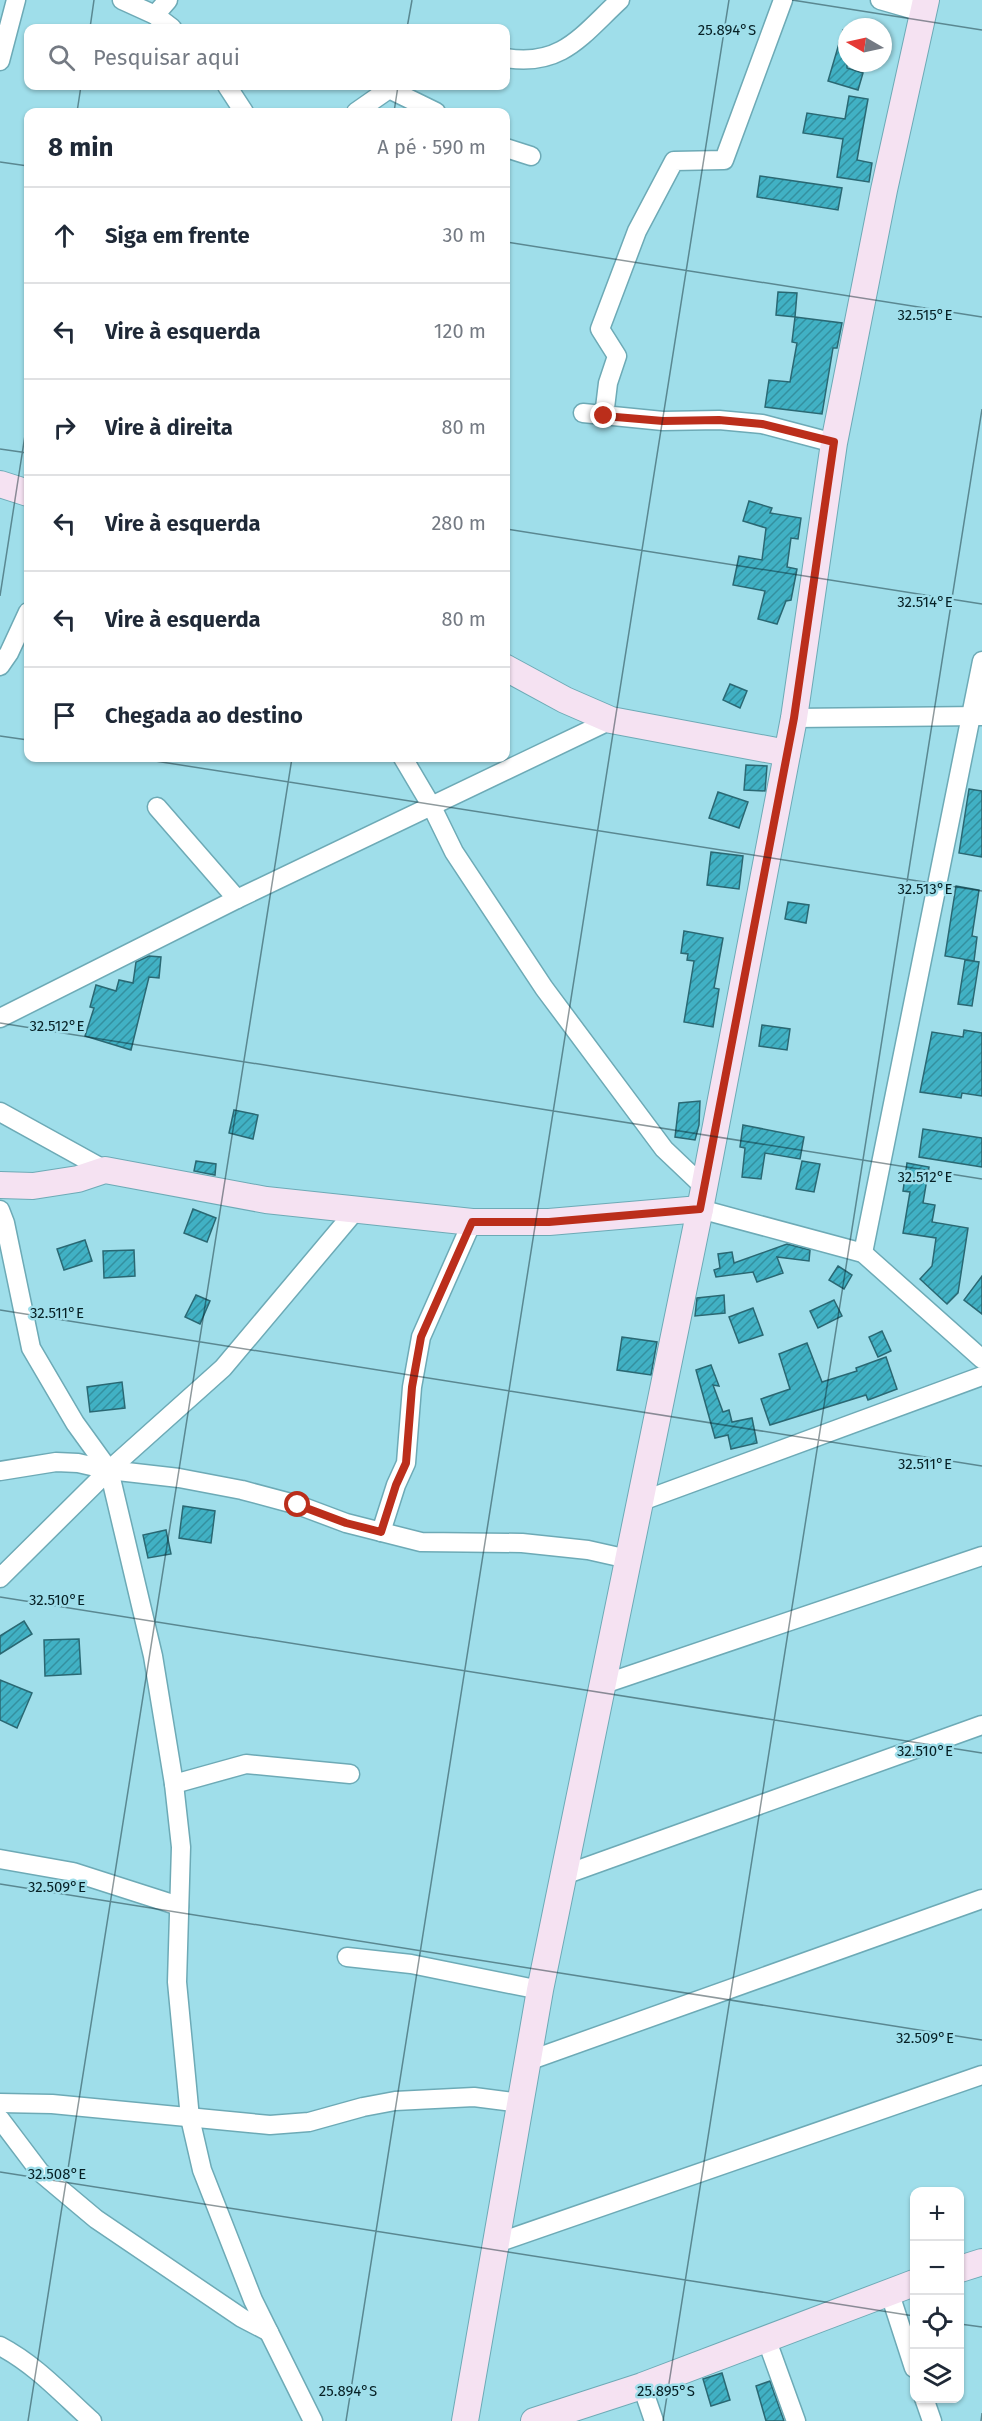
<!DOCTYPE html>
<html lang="pt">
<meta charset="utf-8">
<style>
:root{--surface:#fff;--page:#f2f2f3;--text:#1f2937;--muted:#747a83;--line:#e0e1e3}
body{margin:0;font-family:"Fira Sans",sans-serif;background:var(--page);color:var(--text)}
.controls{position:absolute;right:18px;bottom:18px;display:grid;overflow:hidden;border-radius:12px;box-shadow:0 2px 4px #0004}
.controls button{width:54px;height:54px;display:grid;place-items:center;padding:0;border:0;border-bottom:2px solid var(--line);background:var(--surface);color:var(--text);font:30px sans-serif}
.compass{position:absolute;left:838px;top:18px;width:54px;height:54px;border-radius:50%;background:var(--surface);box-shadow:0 2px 4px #0004;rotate:279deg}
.stop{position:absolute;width:18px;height:18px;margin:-14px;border:4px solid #bb2e1b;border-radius:50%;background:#fff}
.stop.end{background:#bb2e1b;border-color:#fff;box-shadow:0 2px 6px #0008}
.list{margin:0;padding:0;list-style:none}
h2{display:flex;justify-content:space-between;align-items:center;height:78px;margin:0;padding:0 24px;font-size:26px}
h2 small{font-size:20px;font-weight:400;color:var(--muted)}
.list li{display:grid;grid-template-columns:39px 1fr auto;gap:18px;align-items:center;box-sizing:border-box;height:96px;padding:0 24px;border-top:2px solid var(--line)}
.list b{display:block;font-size:22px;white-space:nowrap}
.list em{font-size:20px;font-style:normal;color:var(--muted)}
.icon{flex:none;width:33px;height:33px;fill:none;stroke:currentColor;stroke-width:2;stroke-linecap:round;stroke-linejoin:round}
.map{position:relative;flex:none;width:982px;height:2421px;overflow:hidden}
.search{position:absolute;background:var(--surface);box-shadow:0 2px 4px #0004;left:24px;top:24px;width:486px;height:66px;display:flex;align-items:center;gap:15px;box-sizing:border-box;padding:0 21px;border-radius:12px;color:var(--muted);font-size:22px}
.panel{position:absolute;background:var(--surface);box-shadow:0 2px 4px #0004;left:24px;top:108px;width:486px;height:654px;border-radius:12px}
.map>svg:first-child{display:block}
</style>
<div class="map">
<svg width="982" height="2421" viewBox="0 0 982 2421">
<defs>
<pattern id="building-hatch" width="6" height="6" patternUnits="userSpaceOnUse" patternTransform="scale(1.5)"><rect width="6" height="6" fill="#41b1c4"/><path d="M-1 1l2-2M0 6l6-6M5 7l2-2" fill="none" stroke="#34909f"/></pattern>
</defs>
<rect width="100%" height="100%" fill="#9fdeea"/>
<g fill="url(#building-hatch)" stroke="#2a6873" stroke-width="1.5">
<path d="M843,30H847V68L863,73L858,90L828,81Z"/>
<path d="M849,96L868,99L857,160L872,163L869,182L837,177L843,139L803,133L807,113L845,119Z"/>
<path d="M760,176L842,188L838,210L757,197Z"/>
<path d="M778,292L797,293L795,317L776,315Z"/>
<path d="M795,317L842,323L837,348H833L822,414L765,407L769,380L790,382L797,343L792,342Z"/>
<path d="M749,501L772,508L770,513L801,518L798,539L791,538L787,567L797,569L791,600L786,601L777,624L758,619L765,591L733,585L739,556L762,560L766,528L743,521Z"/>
<path d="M730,684L747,691L740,708L723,700Z"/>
<path d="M746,765L767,766L765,791L744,790Z"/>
<path d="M969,789L982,791V857L959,853Z"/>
<path d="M718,792L748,802L739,828L709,818Z"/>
<path d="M711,852L743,856L739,889L707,885Z"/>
<path d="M956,886L979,890L972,936L977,937L974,961L945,956Z"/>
<path d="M788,902L809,905L806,923L785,919Z"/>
<path d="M684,931L723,938L714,988L719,989L713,1027L684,1022L694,961L687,960L688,954L681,953Z"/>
<path d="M149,956L161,957L159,978L149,977L131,1050L85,1036L94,1008L90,1007L96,985L116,991L119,980L133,983L136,962Z"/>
<path d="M965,960L979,962L972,1006L958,1004Z"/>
<path d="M762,1025L790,1029L787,1050L759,1046Z"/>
<path d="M964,1030L982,1033V1096L962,1093L961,1098L920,1092L932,1032L963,1037Z"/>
<path d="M700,1101L699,1125L695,1140L675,1137L679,1103Z"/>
<path d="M234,1110L258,1115L253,1139L229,1133Z"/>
<path d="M743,1125L804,1137L800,1159L765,1153L761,1179L742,1177L745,1148L740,1147Z"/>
<path d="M923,1129L982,1138V1167L919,1157Z"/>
<path d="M196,1161L216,1164L215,1175L194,1171Z"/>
<path d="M802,1161L820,1164L814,1192L796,1189Z"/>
<path d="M907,1163L929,1167L923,1203L935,1205L932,1222L968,1228L958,1293L947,1304L920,1279L932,1266L936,1238L903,1233L910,1192L903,1191Z"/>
<path d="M193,1209L216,1218L207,1242L184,1233Z"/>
<path d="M85,1240L92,1261L64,1270L57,1249Z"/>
<path d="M787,1244L810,1250L809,1261L777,1257L783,1273L757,1282L753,1272L716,1277L714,1270L720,1268L718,1254L732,1252L734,1263Z"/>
<path d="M134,1250L135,1276L104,1278L103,1251Z"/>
<path d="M838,1266L852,1275L844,1289L829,1280Z"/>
<path d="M982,1276V1314L964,1300Z"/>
<path d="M196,1295L210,1301L200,1324L185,1317Z"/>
<path d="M724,1295L725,1313L695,1316L697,1298Z"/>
<path d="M834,1300L842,1316L818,1328L810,1311Z"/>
<path d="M753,1308L763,1335L739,1343L729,1317Z"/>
<path d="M882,1331L891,1351L878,1357L869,1337Z"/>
<path d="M622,1337L657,1342L651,1375L617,1370Z"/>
<path d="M807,1343L822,1382L857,1371L856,1368L886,1357L897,1389L868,1400L866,1395L770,1425L761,1399L790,1389L779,1354Z"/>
<path d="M711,1365L719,1386L713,1385L723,1412L729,1410L732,1422L752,1418L757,1443L731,1449L728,1435L715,1438L696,1370Z"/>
<path d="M122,1382L125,1408L90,1412L87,1387Z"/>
<path d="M183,1506L215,1511L211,1543L179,1538Z"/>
<path d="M166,1530L171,1554L148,1558L143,1535Z"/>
<path d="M24,1621L32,1634L0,1654V1636Z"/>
<path d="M79,1639L81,1674L45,1676L44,1640Z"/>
<path d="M0,1680L32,1693L17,1728L0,1720Z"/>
<path d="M722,2373L730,2400L711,2406L703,2379Z"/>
<path d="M770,2381L784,2421H766L756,2386Z"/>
</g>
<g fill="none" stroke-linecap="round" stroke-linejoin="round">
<defs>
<g id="street">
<path d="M122,0L155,15L172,28"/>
<path d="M880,0L922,12"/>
<path d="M155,15L168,0"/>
<path d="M506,58C562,67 582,35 620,0"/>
<path d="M0,61L16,0"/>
<path d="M227,86L244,112"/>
<path d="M356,112L389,89L436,112"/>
<path d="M506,148L531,156"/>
<path d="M583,413L663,421L719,420L762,424L834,443"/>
<path d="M604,416L608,383L617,356L600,329L637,231L674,161L724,160L783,0"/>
<path d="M0,666L9,653L28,612"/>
<path d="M794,718L981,716"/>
<path d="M403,758L432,807L454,852L544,988L664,1149L704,1187"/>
<path d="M157,807L237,899"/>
<path d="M0,1018L237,899L611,720"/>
<path d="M0,1112L105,1170"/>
<path d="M700,1209L863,1253L982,1359"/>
<path d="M0,1210L5,1223L31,1348L75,1423L109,1470L153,1656L174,1784L181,1847L177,1982L190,2118L202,2170L253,2300L313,2421"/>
<path d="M863,1253L982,661"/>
<path d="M0,1471L56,1462L78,1463L109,1470L179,1478L242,1490L298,1505L346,1523L421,1542L522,1543L588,1550L628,1559"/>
<path d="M642,1501L982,1376"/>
<path d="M381,1532L396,1485L406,1463L412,1387L421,1337L472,1222"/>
<path d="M0,1578L109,1470L223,1368L356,1210"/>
<path d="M604,1684L982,1556"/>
<path d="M174,1784L246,1764L350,1774"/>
<path d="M0,1859L73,1872L179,1906"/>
<path d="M564,1875L982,1725"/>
<path d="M347,1957L411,1964L540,1990"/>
<path d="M528,2061L982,1899"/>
<path d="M0,2103L52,2104L270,2125L309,2122L363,2107L395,2101L474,2097L520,2103"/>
<path d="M0,2119L40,2172L96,2219L242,2318L269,2332"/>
<path d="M494,2244L982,2075"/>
<path d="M889,2291L914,2368"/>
<path d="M766,2338L796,2421"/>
<path d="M0,2346C36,2365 62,2394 92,2421"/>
<path d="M642,2386L654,2421"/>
<path d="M924,2398L932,2421"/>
</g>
<g id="secondary">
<path d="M0,484L28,493"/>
<path d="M506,668L565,700L611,720L787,753"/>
<path d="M0,1185L33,1186L78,1179L105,1170L266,1200L472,1222H549L700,1209"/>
<path d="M960,2269L982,2262"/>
<path d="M465,2421L540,1990L700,1209L794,718L834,443L884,190L926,0"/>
<path d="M534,2421L642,2386L914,2283"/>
</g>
</defs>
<use href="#street" stroke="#6daab6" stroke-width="21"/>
<use href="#secondary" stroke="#6daab6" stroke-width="28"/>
<use href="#street" stroke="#fff" stroke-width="18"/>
<use href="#secondary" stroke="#f5e2f2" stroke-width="26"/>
</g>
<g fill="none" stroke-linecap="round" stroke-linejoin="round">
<path stroke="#bb2e1b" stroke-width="8" d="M298,1505L346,1523L381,1532L396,1485L406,1463L412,1387L421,1337L472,1222H549L700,1209L794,718L834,442L762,424L719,420L663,421L604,416"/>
</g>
<path fill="none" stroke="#062025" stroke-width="1.5" stroke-opacity="0.45" d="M792,0L982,30M90,28L94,0M407,28L412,0M77,112L81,86M394,112L398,86M0,162L28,166M506,242L982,317M0,449L28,453M506,529L982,604M0,596L28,416M0,736L28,740M136,758L982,891M0,1023L982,1179M0,1310L982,1466M0,1597L982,1753M0,1884L982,2040M0,2172L914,2316M960,2324L982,2327M28,2421L292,758M346,2421L729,0M663,2421L982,409M981,2421L982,2413"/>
<g font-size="15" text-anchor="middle" fill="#062025" stroke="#9fdeea" stroke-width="5" stroke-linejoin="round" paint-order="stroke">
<text x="727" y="35">25.894°S</text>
<text x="925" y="320">32.515°E</text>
<text x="925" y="607">32.514°E</text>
<text x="925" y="894">32.513°E</text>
<text x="57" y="1031">32.512°E</text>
<text x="925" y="1182">32.512°E</text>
<text x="57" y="1318">32.511°E</text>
<text x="925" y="1469">32.511°E</text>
<text x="57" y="1605">32.510°E</text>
<text x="925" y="1756">32.510°E</text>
<text x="57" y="1892">32.509°E</text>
<text x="925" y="2043">32.509°E</text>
<text x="57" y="2179">32.508°E</text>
<text x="348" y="2396">25.894°S</text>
<text x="666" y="2396">25.895°S</text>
</g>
</svg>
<div class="controls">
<button>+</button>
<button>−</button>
<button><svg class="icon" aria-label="locate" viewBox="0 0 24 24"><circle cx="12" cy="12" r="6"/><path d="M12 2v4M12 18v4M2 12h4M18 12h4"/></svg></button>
<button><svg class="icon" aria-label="layers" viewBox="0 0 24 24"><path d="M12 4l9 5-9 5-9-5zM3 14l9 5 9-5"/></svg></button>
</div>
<svg class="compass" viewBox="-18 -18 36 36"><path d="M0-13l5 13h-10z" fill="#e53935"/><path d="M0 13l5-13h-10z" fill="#747a83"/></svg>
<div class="stop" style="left:298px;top:1505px"></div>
<div class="stop end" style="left:604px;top:416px"></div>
<div class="search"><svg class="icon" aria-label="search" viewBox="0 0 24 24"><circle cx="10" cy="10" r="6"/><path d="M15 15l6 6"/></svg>Pesquisar aqui</div>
<section class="panel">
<h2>8 min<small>A pé · 590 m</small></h2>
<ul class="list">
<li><svg class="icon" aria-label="ahead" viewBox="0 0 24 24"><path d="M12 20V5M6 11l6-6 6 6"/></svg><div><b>Siga em frente</b></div><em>30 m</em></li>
<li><svg class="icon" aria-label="left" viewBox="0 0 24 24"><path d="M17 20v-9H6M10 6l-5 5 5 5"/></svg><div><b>Vire à esquerda</b></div><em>120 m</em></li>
<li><svg class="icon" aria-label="right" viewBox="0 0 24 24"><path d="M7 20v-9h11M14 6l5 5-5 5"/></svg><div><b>Vire à direita</b></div><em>80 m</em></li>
<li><svg class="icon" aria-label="left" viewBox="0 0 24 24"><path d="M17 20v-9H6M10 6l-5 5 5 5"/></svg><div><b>Vire à esquerda</b></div><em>280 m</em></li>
<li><svg class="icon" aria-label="left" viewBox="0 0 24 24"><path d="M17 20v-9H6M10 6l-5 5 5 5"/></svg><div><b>Vire à esquerda</b></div><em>80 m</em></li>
<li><svg class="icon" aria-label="arrive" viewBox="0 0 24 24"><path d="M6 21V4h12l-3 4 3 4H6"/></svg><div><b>Chegada ao destino</b></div></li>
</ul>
</section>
</div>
